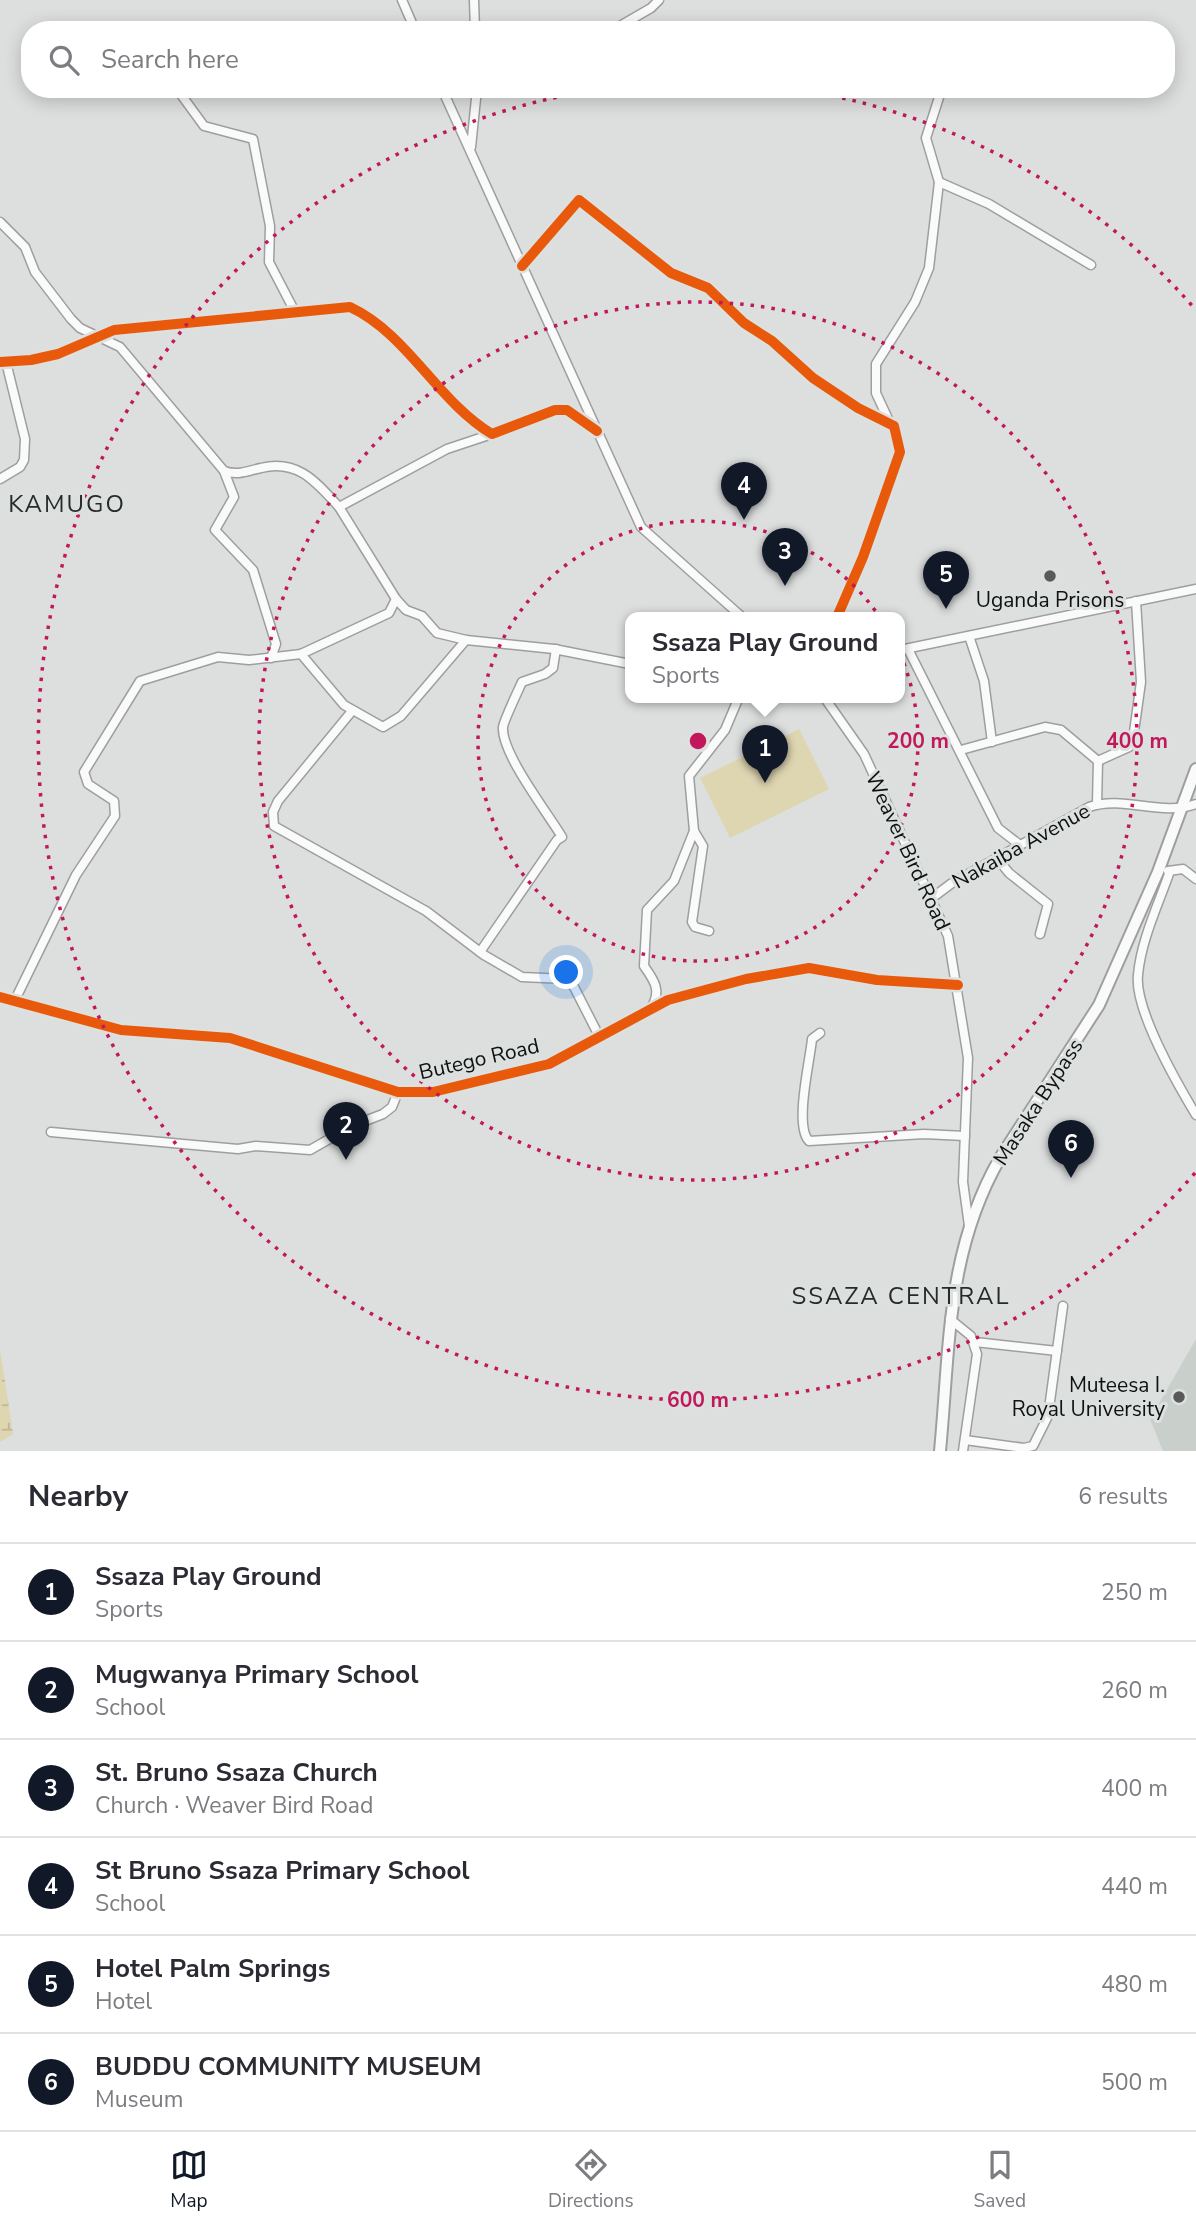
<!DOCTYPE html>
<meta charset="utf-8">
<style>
:root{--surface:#fff;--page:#f2f2f3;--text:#2b2b33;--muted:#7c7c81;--line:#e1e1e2;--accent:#111827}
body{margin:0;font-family:"Nunito Sans",sans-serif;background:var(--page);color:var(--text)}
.you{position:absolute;left:567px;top:973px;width:24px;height:24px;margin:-18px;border:5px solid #fff;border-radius:50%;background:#1a73e8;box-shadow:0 0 0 10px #1a73e833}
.badge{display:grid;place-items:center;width:46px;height:46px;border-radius:50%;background:var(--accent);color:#fff;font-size:23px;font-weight:700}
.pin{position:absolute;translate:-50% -58px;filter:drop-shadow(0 2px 4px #0008)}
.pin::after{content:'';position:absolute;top:37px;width:24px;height:21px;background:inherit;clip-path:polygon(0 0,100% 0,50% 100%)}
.popup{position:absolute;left:625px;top:612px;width:280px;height:91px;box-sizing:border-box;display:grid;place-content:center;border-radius:14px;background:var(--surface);filter:drop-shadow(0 2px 5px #0005);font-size:23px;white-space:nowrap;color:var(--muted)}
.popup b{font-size:26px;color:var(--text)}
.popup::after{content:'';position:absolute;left:50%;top:100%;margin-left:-14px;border:14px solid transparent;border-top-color:var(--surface)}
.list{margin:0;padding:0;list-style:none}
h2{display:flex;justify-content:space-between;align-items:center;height:91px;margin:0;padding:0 28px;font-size:30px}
h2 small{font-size:23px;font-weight:400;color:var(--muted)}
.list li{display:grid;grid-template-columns:46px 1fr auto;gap:21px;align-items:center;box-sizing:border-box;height:98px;padding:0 28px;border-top:2px solid var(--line)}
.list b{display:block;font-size:26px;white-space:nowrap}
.list p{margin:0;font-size:23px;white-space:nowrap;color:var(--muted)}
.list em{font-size:23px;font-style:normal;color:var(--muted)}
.icon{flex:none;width:38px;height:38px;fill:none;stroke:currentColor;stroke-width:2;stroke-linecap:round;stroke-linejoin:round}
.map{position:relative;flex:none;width:1196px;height:1451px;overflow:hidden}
.search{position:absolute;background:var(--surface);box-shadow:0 4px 18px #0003;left:21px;right:21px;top:21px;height:77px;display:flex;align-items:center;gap:18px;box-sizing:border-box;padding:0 24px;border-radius:28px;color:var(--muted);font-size:26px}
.sheet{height:679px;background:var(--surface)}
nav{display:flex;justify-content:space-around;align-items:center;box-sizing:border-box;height:98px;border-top:2px solid var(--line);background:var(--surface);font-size:19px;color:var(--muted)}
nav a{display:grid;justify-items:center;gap:4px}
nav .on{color:var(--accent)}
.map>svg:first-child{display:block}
</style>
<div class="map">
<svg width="1196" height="1451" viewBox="0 0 1196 1451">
<defs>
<pattern id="wetland-marsh" width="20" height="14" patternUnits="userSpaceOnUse" patternTransform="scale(1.75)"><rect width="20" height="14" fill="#ded5b1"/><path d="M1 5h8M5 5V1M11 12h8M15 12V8" fill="none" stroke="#bdb697"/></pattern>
</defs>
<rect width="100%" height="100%" fill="#dddfde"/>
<path fill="#c9d0cc" d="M1196,1339V1451H1163L1150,1419Z"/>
<path fill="url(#wetland-marsh)" d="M0,1349L13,1434L0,1442Z"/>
<path fill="#ded5b1" d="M799,729L829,789L730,838L700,778Z"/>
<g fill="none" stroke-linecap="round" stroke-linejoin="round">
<defs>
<g id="minor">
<path d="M402,0L415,30"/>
<path d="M474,0L475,30"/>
<path d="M613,30L651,8L659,0"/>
<path d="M177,89L204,126L253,139L270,226L269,262L295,312"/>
<path d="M442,89L641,527L742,617"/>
<path d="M471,147L477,89"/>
<path d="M939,182L989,204L1091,265"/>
<path d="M0,222L25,247L35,272L71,319L80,328L120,347L224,471C238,476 247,471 261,468C298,459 316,482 339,507"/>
<path d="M522,266L579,200L671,273L708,288L744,323L772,341L813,378L858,408L894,426L900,452L863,557L837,617"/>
<path d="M0,362L31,360L58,354L114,330L350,307C408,334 437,401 492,434L555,410H567L597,431"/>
<path d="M889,421L876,393V364L915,302L929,268L939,182L926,138L941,91"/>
<path d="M492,434L447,449L339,507L396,599L406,610L422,616L437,633L466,640L554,649L630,664"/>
<path d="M224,471L234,497L215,530L253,570L276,644L271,658"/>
<path d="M0,479L20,467L24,460L25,439L6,362"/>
<path d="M969,636L984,681L992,742"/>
<path d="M908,649L998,828L1020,845"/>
<path d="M900,650L1196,589"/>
<path d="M301,654L344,705L383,727L401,716L466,640"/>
<path d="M824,697L864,754L948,936L968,1058L963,1182L969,1226"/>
<path d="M352,711L278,801L273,812L274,826L426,911L484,955L522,977L566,979L574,987L599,1036"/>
<path d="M961,750L1045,727L1061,730L1098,761L1097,804"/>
<path d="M1098,761L1129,747L1133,739L1141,682L1136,601"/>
<path d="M997,858L1009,873L1048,904L1040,934"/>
<path d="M1168,871L1183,869L1196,879"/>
<path d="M1170,871C1159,903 1141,940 1138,975C1134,1009 1178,1085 1196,1115"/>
<path d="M932,898L952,883L1089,807C1124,795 1161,817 1196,804"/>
<path d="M709,931L695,927L692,922L703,846L694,831L689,776L725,730L739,697"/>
<path d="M480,952L557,840L562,837C547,812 501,753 503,727C504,720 518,691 522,682L545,674L553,668L556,649"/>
<path d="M0,997L121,1030L230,1038L398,1092H433L549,1064L668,1000L746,979L809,968L877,980L958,985"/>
<path d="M14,1002L76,875L115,816L114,801L88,784L84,772L140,681L218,657L249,660L301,654L389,613L396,599"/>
<path d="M652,1006C662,990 653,979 644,966L647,910L674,881L694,831"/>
<path d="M820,1033L812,1039C810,1061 794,1126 809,1141L924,1134L965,1136"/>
<path d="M51,1132L238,1149L256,1146L310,1150L352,1126L383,1114L392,1107L398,1092"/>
<path d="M950,1319L971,1336L977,1354L963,1451"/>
<path d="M975,1342L1057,1351"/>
<path d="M965,1440L1024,1448L1033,1446L1048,1416L1063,1306"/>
</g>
<path id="highway" d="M940,1451C950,1347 946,1252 1000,1158L1099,1005L1158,872L1196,769"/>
</defs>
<use href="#minor" stroke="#9d9f9e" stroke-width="11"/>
<use href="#highway" stroke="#9d9f9e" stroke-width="14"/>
<use href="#minor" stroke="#fafafa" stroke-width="8"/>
<use href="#highway" stroke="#fafafa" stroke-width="10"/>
<defs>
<g id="cycleway">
<path d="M522,266L579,200L671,273L708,288L744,323L772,341L813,378L858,408L894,426L900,452L863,557L837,617"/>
<path d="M0,362L31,360L58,354L114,330L350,307C408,334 437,401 492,434L555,410H567L597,431"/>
<path d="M0,997L121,1030L230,1038L398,1092H433L549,1064L668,1000L746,979L809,968L877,980L958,985"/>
</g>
</defs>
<use href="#cycleway" stroke="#dce0de" stroke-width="15"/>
<use href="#cycleway" stroke="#e8590c" stroke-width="10"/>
</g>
<g fill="none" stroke="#c2185b" stroke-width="3.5" stroke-dasharray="3.5 7">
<circle cx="698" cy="741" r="220"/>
<circle cx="698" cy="741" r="439"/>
<path d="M1195 1173A659 659 0 1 1 595 90M801 90A659 659 0 0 1 1195 309"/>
</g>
<g fill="#585958" stroke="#dce0de" stroke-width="2.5">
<circle cx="1050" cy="576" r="7"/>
<circle cx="1179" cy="1397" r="7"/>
</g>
<g text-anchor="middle" stroke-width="6" stroke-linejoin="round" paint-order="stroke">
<g font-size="21" fill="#101110" stroke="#dce0de">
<text x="1050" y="607">Uganda Prisons</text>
<text x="1165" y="1392" text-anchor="end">Muteesa I.<tspan x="1165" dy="24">Royal University</tspan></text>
</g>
<g font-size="21" fill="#101110" stroke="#dce0de">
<text transform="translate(1021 846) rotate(-29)" y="7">Nakaiba Avenue</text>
<text transform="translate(908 851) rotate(65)" y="7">Weaver Bird Road</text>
<text transform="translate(479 1059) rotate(-13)" y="7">Butego Road</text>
<text transform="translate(1038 1102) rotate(-57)" y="7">Masaka Bypass</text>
</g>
<g font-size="24" letter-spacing="2" fill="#272a29" stroke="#dce0de">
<text x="67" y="512">KAMUGO</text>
<text x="901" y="1304">SSAZA CENTRAL</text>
</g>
</g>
<circle cx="698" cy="741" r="10" fill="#c2185b" stroke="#dce0de" stroke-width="3.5"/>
<g font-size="21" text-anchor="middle" font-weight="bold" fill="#c2185b" stroke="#dce0de" stroke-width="6" stroke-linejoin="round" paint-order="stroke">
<text x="918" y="748">200 m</text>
<text x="1137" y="748">400 m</text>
<text x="698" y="1407">600 m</text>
</g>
</svg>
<div class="you"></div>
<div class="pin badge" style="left:765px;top:783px">1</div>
<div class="popup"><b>Ssaza Play Ground</b>Sports</div>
<div class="pin badge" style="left:346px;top:1160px">2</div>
<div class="pin badge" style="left:785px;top:586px">3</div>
<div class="pin badge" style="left:744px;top:520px">4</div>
<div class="pin badge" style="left:946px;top:609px">5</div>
<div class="pin badge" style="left:1071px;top:1178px">6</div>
<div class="search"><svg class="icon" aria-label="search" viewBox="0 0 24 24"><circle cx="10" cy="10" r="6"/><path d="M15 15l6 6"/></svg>Search here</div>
</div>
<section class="sheet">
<h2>Nearby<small>6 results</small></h2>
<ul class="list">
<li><span class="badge">1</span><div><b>Ssaza Play Ground</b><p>Sports</p></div><em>250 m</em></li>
<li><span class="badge">2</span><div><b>Mugwanya Primary School</b><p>School</p></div><em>260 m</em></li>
<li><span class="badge">3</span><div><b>St. Bruno Ssaza Church</b><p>Church · Weaver Bird Road</p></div><em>400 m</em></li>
<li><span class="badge">4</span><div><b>St Bruno Ssaza Primary School</b><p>School</p></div><em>440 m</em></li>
<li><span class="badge">5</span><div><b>Hotel Palm Springs</b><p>Hotel</p></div><em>480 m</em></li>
<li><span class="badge">6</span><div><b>BUDDU COMMUNITY MUSEUM</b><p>Museum</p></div><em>500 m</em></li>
</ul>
</section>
<nav>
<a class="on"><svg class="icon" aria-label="map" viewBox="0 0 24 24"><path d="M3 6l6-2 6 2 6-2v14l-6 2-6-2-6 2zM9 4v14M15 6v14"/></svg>Map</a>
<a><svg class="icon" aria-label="directions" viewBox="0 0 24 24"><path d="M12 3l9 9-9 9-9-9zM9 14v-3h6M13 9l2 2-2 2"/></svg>Directions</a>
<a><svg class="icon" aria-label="saved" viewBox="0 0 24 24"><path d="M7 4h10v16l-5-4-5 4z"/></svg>Saved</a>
</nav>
